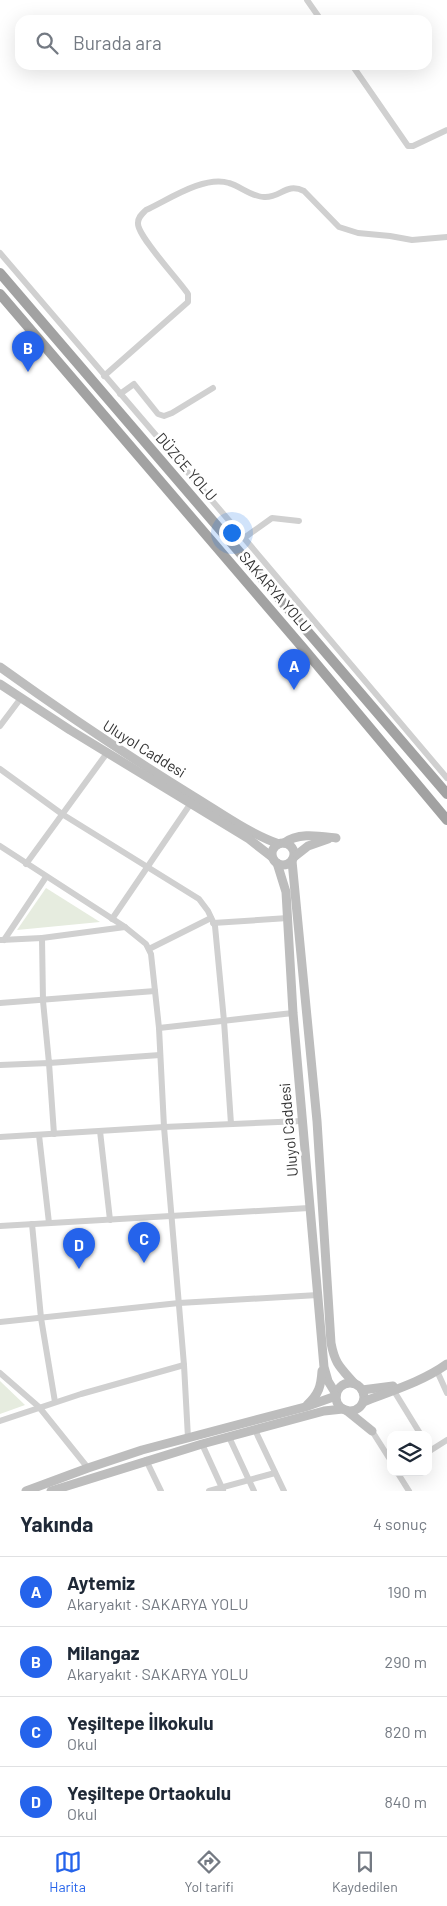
<!DOCTYPE html>
<html lang="tr">
<meta charset="utf-8">
<style>
:root{--surface:#fff;--page:#f2f2f3;--text:#1f2937;--muted:#747a83;--line:#e0e1e3;--accent:#2563eb}
body{margin:0;font-family:Barlow,sans-serif;background:var(--page);color:var(--text)}
.controls{position:absolute;right:15px;bottom:15px;display:grid;overflow:hidden;border-radius:10px;box-shadow:0 5px 20px #0002}
.controls button{width:45px;height:45px;display:grid;place-items:center;padding:0;border:0;border-bottom:1px solid var(--line);background:var(--surface);color:var(--text);font:25px sans-serif}
.you{position:absolute;left:231px;top:532px;width:18px;height:18px;margin:-12px;border:4px solid #fff;border-radius:50%;background:#1a73e8;box-shadow:0 0 0 8px #1a73e833}
.badge{display:grid;place-items:center;width:32px;height:32px;border-radius:50%;background:var(--accent);color:#fff;font-size:16px;font-weight:700}
.pin{position:absolute;translate:-50% -41px;filter:drop-shadow(0 1px 2px #0008)}
.pin::after{content:'';position:absolute;top:26px;width:18px;height:15px;background:inherit;clip-path:polygon(0 0,100% 0,50% 100%)}
.list{margin:0;padding:0;list-style:none}
h2{display:flex;justify-content:space-between;align-items:center;height:65px;margin:0;padding:0 20px;font-size:21px}
h2 small{font-size:16px;font-weight:400;color:var(--muted)}
.list li{display:grid;grid-template-columns:32px 1fr auto;gap:15px;align-items:center;box-sizing:border-box;height:70px;padding:0 20px;border-top:1px solid var(--line)}
.list b{display:block;font-size:19px;white-space:nowrap}
.list p{margin:0;font-size:16px;white-space:nowrap;color:var(--muted)}
.list em{font-size:16px;font-style:normal;color:var(--muted)}
.icon{flex:none;width:28px;height:28px;fill:none;stroke:currentColor;stroke-width:2;stroke-linecap:round;stroke-linejoin:round}
.map{position:relative;flex:none;width:447px;height:1491px;overflow:hidden}
.search{position:absolute;background:var(--surface);box-shadow:0 5px 20px #0002;left:15px;right:15px;top:15px;height:55px;display:flex;align-items:center;gap:12px;box-sizing:border-box;padding:0 18px;border-radius:15px;color:var(--muted);font-size:19px}
.sheet{height:345px;background:var(--surface)}
nav{display:flex;justify-content:space-around;align-items:center;box-sizing:border-box;height:70px;border-top:1px solid var(--line);background:var(--surface);font-size:14px;color:var(--muted)}
nav a{display:grid;justify-items:center;gap:2px}
nav .on{color:var(--accent)}
.map>svg:first-child{display:block}
</style>
<div class="map">
<svg width="447" height="1491" viewBox="0 0 447 1491">
<rect width="100%" height="100%" fill="#fff"/>
<g fill="#e6ecdf">
<path d="M46,888L100,922L17,930Z"/>
<path d="M0,1381L25,1405L0,1414Z"/>
</g>
<g fill="none" stroke-linecap="round" stroke-linejoin="round">
<g stroke="#d0d0d0" stroke-width="6">
<path d="M307,0L321,20"/>
<path d="M352,65L408,146H413L447,130"/>
<path d="M0,253L244,538L447,778"/>
<path d="M104,376L188,302V294C179,280 137,236 138,223C138,217 142,214 146,210C168,200 204,175 229,183C240,186 252,197 264,197C281,198 286,182 304,191L339,227L358,233L390,236L412,240L447,237"/>
<path d="M120,394L134,384L158,414L164,416L172,413L213,388"/>
<path d="M244,538L272,518L299,521"/>
<path d="M0,726L21,698"/>
<path d="M0,769L62,814L199,899L208,911L215,926L224,1021L231,1124"/>
<path d="M0,846L125,927L146,944L151,954L159,1028L164,1127L184,1365L188,1438"/>
<path d="M26,864L107,753"/>
<path d="M112,919L191,803"/>
<path d="M213,923L288,918"/>
<path d="M125,927L42,938L43,1001L49,1063L160,1055"/>
<path d="M1,940L42,938"/>
<path d="M4,940L46,877"/>
<path d="M149,949L211,918"/>
<path d="M0,1003L155,991"/>
<path d="M159,1028L293,1013"/>
<path d="M0,1065L49,1063L54,1134"/>
<path d="M100,1131L110,1220"/>
<path d="M39,1135L49,1223"/>
<path d="M0,1137L164,1127L302,1121"/>
<path d="M32,1224L41,1318L55,1402"/>
<path d="M0,1226L309,1208"/>
<path d="M0,1322L179,1303L318,1295"/>
<path d="M437,1371L447,1393"/>
<path d="M0,1373L39,1407L88,1468"/>
<path d="M394,1391L421,1435"/>
<path d="M0,1421L81,1394L184,1365"/>
<path d="M255,1430L284,1491"/>
<path d="M372,1431L391,1461"/>
<path d="M229,1437L254,1491"/>
<path d="M202,1444L223,1490"/>
<path d="M428,1452L447,1440"/>
<path d="M146,1460L161,1491"/>
<path d="M397,1472L409,1491"/>
<path d="M209,1491L275,1473"/>
</g>
<g stroke="#bdbdbd" stroke-width="9">
<path d="M0,667C64,713 126,755 193,796C221,813 248,833 279,844"/>
<path d="M0,684L70,730L249,839L272,857"/>
<circle cx="283" cy="854" r="11"/>
<path d="M284,843C298,832 319,836 336,838"/>
<path d="M294,857L308,846L328,839"/>
<path d="M292,861L317,1121L331,1343C335,1364 340,1367 354,1383"/>
<path d="M277,863L286,892L293,1013L324,1367L328,1381L336,1394"/>
<circle cx="350" cy="1397" r="14"/>
<path d="M362,1390L393,1386"/>
<path d="M363,1402C391,1391 422,1382 447,1364"/>
<path d="M307,1405C319,1394 321,1386 322,1371"/>
<path d="M346,1410L372,1431"/>
<path d="M26,1491L88,1468L142,1450L305,1407L336,1396"/>
<path d="M51,1491L202,1444L324,1411L343,1409"/>
</g>
<g stroke="#a2a2a2" stroke-width="10">
<path d="M0,273L447,794"/>
<path d="M0,294L303,648L447,820"/>
</g>
</g>
<g text-anchor="middle" stroke-width="5" stroke-linejoin="round" paint-order="stroke">
<g font-size="15" fill="#333" stroke="#fff">
<text transform="translate(186 467) rotate(49)" y="5">DÜZCE YOLU</text>
<text transform="translate(275 592) rotate(49)" y="5">SAKARYA YOLU</text>
<text transform="translate(144 749) rotate(32)" y="5">Uluyol Caddesi</text>
<text transform="translate(289 1130) rotate(-95)" y="5">Uluyol Caddesi</text>
</g>
</g>
</svg>
<div class="controls">
<button><svg class="icon" aria-label="layers" viewBox="0 0 24 24"><path d="M12 4l9 5-9 5-9-5zM3 14l9 5 9-5"/></svg></button>
</div>
<div class="you"></div>
<div class="pin badge" style="left:294px;top:690px">A</div>
<div class="pin badge" style="left:28px;top:372px">B</div>
<div class="pin badge" style="left:144px;top:1263px">C</div>
<div class="pin badge" style="left:79px;top:1269px">D</div>
<div class="search"><svg class="icon" aria-label="search" viewBox="0 0 24 24"><circle cx="10" cy="10" r="6"/><path d="M15 15l6 6"/></svg>Burada ara</div>
</div>
<section class="sheet">
<h2>Yakında<small>4 sonuç</small></h2>
<ul class="list">
<li><span class="badge">A</span><div><b>Aytemiz</b><p>Akaryakıt · SAKARYA YOLU</p></div><em>190 m</em></li>
<li><span class="badge">B</span><div><b>Milangaz</b><p>Akaryakıt · SAKARYA YOLU</p></div><em>290 m</em></li>
<li><span class="badge">C</span><div><b>Yeşiltepe İlkokulu</b><p>Okul</p></div><em>820 m</em></li>
<li><span class="badge">D</span><div><b>Yeşiltepe Ortaokulu</b><p>Okul</p></div><em>840 m</em></li>
</ul>
</section>
<nav>
<a class="on"><svg class="icon" aria-label="map" viewBox="0 0 24 24"><path d="M3 6l6-2 6 2 6-2v14l-6 2-6-2-6 2zM9 4v14M15 6v14"/></svg>Harita</a>
<a><svg class="icon" aria-label="directions" viewBox="0 0 24 24"><path d="M12 3l9 9-9 9-9-9zM9 14v-3h6M13 9l2 2-2 2"/></svg>Yol tarifi</a>
<a><svg class="icon" aria-label="saved" viewBox="0 0 24 24"><path d="M7 4h10v16l-5-4-5 4z"/></svg>Kaydedilen</a>
</nav>
